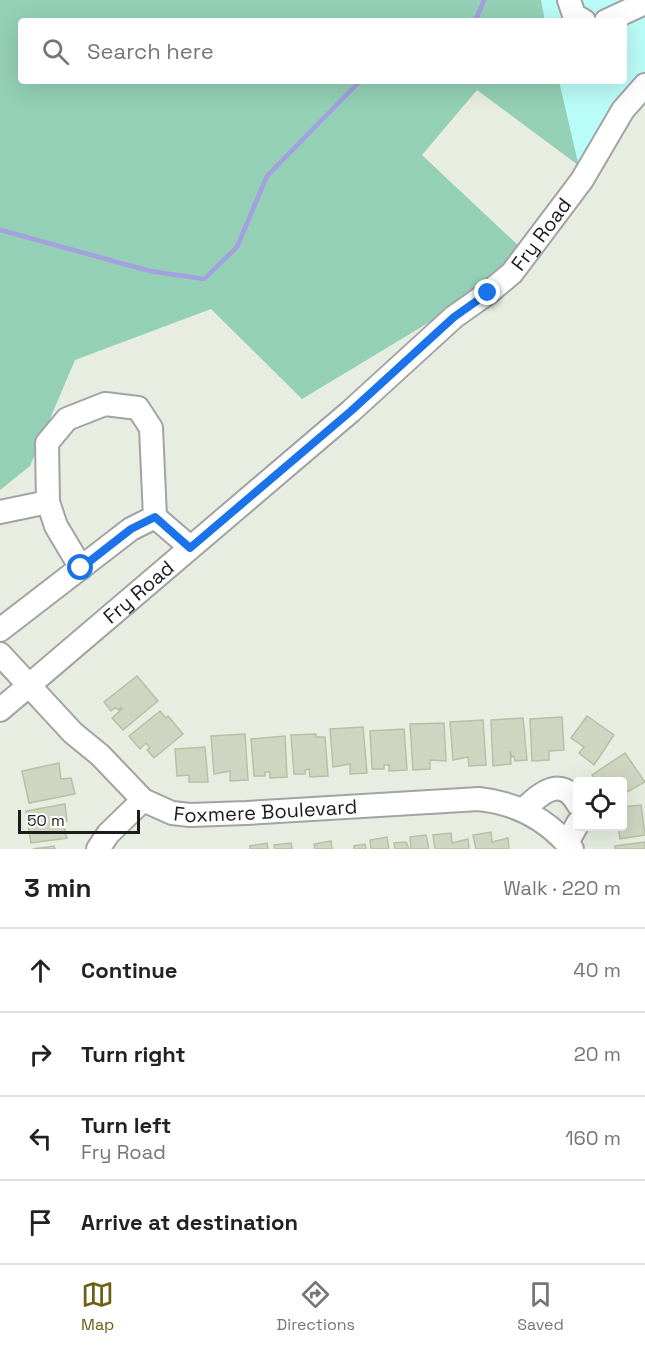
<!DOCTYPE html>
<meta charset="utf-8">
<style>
:root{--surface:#fff;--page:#f2f2f2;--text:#222;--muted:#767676;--line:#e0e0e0;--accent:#6d6013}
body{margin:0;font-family:"Space Grotesk",sans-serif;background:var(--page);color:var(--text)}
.controls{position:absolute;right:18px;bottom:18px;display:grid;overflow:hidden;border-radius:6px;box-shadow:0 6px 24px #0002}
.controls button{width:54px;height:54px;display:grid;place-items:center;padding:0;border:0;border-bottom:2px solid var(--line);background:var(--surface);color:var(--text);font:30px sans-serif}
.scale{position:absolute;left:18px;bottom:15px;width:122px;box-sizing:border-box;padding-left:6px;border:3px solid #1c1c1c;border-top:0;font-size:16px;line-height:21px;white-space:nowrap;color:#1c1c1c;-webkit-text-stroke:4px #fff;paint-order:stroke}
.stop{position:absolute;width:18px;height:18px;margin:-14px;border:4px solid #1a73e8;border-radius:50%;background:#fff}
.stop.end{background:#1a73e8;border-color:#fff;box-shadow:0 2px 6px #0008}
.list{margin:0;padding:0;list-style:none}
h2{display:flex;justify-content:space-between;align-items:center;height:78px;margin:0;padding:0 24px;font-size:26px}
h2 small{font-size:20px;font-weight:400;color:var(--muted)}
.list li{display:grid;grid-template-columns:39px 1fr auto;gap:18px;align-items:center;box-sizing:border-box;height:84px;padding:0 24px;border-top:2px solid var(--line)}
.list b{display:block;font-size:22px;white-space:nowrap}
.list p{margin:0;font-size:20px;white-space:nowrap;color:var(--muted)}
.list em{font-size:20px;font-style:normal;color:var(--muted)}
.icon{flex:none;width:33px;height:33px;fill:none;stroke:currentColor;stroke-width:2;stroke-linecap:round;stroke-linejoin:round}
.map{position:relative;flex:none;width:645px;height:849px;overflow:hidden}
.search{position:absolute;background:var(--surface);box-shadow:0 6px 24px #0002;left:18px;right:18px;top:18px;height:66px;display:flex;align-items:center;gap:15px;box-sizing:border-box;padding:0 21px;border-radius:6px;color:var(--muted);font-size:22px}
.sheet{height:414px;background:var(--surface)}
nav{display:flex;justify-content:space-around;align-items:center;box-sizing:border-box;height:84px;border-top:2px solid var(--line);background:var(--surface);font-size:16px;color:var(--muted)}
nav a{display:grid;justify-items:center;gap:3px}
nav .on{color:var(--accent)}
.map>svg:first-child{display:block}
</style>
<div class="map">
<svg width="645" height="849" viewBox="0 0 645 849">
<rect width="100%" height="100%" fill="#e7eee1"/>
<path fill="#93d0b5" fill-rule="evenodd" d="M0,0H645V87L578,165L477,90L422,155L522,249L453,308L302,399L211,309L75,360L30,466L0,490ZM21,21H624V81H21Z"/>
<path fill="#bafcf8" d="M541,0H645V85L582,180L559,81H624V21H545Z"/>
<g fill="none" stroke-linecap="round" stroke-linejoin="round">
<g stroke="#a49fde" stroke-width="4.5">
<path d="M471,21L477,17L484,0"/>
<path d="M0,230L150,271L204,279L237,247L267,176L360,81"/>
</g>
</g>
<g fill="#cfd5c1" stroke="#b8c0a3" stroke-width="1.5">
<path d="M137,676L158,701L123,730L112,718L122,709L121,707L119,710L115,708L111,711L104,702Z"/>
<path d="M160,711L166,718L168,716L183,734L154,758L147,750L150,748L146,743L140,749L129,736Z"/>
<path d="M587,716L614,735L594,765L579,753L584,747L571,738Z"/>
<path d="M562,717L564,750L549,751V760L532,761L530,719Z"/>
<path d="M523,718L527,760L515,761L514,756L512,757L510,751L511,764L493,766L491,720Z"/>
<path d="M483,720L486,765L469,766L468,757L453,760L450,722Z"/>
<path d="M444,723L446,761L430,760V769L413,770L410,724Z"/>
<path d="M363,727L367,773L350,774V764L333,767L330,729Z"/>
<path d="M404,729L407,770L389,771V765H384V769H372L370,731Z"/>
<path d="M245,734L248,780L230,781V771L214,774L211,736Z"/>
<path d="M316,734V737H325L328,776L310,777L309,769L305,770V774H294L291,735Z"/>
<path d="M285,736L287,777L270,778V772H265V776H254L251,739Z"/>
<path d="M205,747L208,782H189V775L177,776L175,749Z"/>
<path d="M625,753L645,782L622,795V782H597L592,775Z"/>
<path d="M59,763L61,779L71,778L75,794L29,803L22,771Z"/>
<path d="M65,804L67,821L63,822L67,838L31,843L26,811Z"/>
<path d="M641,805L645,835L620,839L618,826H622V807Z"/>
<path d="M491,832L492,842L508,838L509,849H476L473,835Z"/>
<path d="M451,833L452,843L468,839L469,849H435L433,835Z"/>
<path d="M426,835L429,849H411L410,837Z"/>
<path d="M387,837L389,849H371L370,840Z"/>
<path d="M331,841L332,849H315L314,844Z"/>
<path d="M406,842L409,849H395L394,843Z"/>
<path d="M645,842V849H615V846Z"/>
<path d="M267,843L268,849H250V846Z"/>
<path d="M291,843L292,849H275L274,845Z"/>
<path d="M365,844L366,849H354V846Z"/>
<path d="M54,846L55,849H33Z"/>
</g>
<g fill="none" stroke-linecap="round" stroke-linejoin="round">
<defs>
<g id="minor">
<path d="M569,0L574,15L584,21"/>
<path d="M606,21L645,3"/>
<path d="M0,512L48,502"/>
<path d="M81,568L56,526L48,502L47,443L67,419L105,404L138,408L151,428L155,517"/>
<path d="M0,630L131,529L155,517L190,547"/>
<path id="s1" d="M0,654L73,733L100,755L143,800L172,813L190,815L246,813L479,799C517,803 547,819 572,849"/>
<path id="s2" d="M0,710L351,411L454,317L488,293L512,273L582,180L623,110L645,85"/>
<path d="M523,810C540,794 561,774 578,804"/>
<path d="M567,843L578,823"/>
<path d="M98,849L108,834L143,800"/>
</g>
</defs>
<use href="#minor" stroke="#a3a3a3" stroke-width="26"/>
<use href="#minor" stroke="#fff" stroke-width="22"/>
</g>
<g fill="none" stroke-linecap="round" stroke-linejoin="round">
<path stroke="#1a73e8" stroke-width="8" d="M81,568L131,529L155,517L190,548L351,411L454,317L488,293"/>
</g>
<g text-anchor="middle" stroke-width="5" stroke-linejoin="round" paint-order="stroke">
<g font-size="20" fill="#1c1c1c" stroke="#fff">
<text dy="7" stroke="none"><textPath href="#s2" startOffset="722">Fry Road</textPath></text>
<text dy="7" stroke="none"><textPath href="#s2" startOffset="182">Fry Road</textPath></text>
<text dy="7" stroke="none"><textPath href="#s1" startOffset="330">Foxmere Boulevard</textPath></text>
</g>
</g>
</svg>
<div class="controls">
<button><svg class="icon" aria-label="locate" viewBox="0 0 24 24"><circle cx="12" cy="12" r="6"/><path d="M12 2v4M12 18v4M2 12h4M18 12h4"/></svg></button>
</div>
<div class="scale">50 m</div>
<div class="stop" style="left:81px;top:568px"></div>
<div class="stop end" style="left:488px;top:293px"></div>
<div class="search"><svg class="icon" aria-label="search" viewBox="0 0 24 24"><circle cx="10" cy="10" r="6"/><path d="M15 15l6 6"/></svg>Search here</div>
</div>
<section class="sheet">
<h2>3 min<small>Walk · 220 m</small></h2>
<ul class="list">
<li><svg class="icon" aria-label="ahead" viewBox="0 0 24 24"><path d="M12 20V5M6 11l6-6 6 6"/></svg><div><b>Continue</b></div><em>40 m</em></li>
<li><svg class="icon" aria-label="right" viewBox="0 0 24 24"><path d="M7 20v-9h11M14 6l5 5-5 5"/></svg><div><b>Turn right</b></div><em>20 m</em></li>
<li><svg class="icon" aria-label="left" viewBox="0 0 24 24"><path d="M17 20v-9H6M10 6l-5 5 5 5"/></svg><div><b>Turn left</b><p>Fry Road</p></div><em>160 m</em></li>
<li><svg class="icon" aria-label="arrive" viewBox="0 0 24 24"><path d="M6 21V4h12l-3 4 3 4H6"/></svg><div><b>Arrive at destination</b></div></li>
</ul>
</section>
<nav>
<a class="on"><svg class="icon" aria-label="map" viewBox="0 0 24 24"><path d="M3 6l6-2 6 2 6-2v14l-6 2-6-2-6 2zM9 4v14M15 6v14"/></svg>Map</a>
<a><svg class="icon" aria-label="directions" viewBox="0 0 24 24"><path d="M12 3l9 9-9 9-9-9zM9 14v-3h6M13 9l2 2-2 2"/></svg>Directions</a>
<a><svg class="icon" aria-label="saved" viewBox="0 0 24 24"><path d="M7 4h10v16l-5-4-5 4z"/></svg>Saved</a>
</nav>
